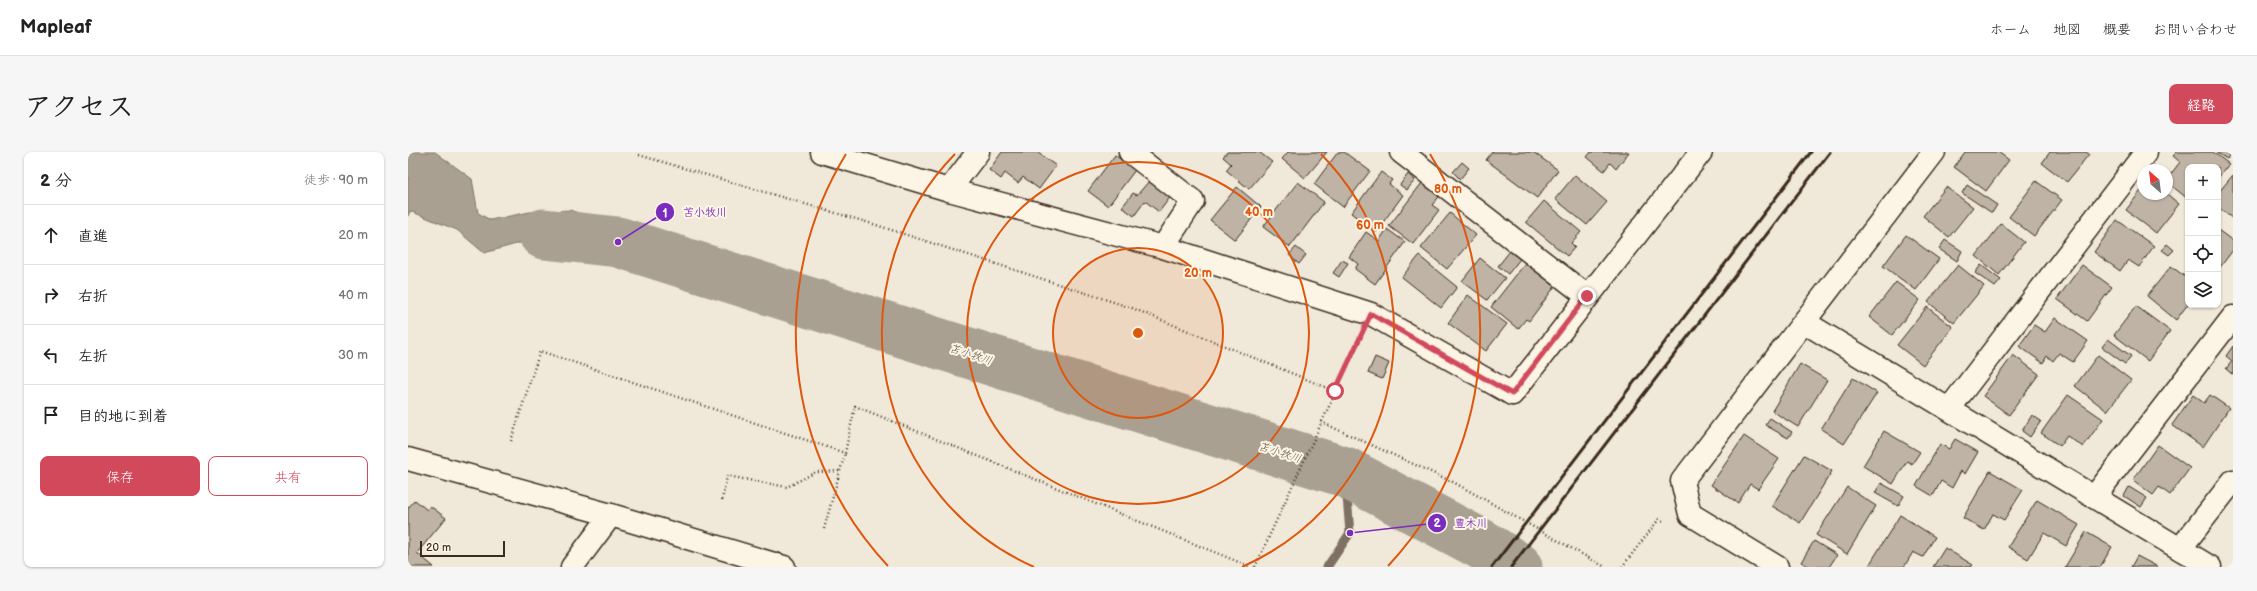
<!DOCTYPE html>
<html lang="ja">
<meta charset="utf-8">
<style>
:root{--surface:#fff;--page:#f6f6f6;--text:#222;--muted:#767676;--line:#e0e0e0;--accent:#d1495b}
body{margin:0;font-family:"Balsamiq Sans","Klee One",sans-serif;background:var(--page);color:var(--text)}
.controls{position:absolute;right:12px;top:12px;display:grid;overflow:hidden;border-radius:8px;box-shadow:0 1px 3px #0004}
.controls button{width:36px;height:36px;display:grid;place-items:center;padding:0;border:0;border-bottom:1px solid var(--line);background:var(--surface);color:var(--text);font:20px sans-serif}
.compass{position:absolute;left:1729px;top:12px;width:36px;height:36px;border-radius:50%;background:var(--surface);box-shadow:0 1px 3px #0004;rotate:332deg}
.scale{position:absolute;left:12px;bottom:10px;width:85px;box-sizing:border-box;padding-left:4px;border:2px solid #3b2a1e;border-top:0;font-size:11px;line-height:14px;white-space:nowrap;color:#3b2a1e;-webkit-text-stroke:3px #fcf5e5;paint-order:stroke}
.stop{position:absolute;width:12px;height:12px;margin:-9px;border:3px solid #d1495b;border-radius:50%;background:#fff}
.stop.end{background:#d1495b;border-color:#fff;box-shadow:0 1px 4px #0008}
.list{margin:0;padding:0;list-style:none}
h2{display:flex;justify-content:space-between;align-items:center;height:52px;margin:0;padding:0 16px;font-size:17px}
h2 small{font-size:13px;font-weight:400;color:var(--muted)}
.list li{display:grid;grid-template-columns:26px 1fr auto;gap:12px;align-items:center;box-sizing:border-box;height:60px;padding:0 16px;border-top:1px solid var(--line)}
.list b{display:block;font-size:15px;white-space:nowrap}
.list em{font-size:13px;font-style:normal;color:var(--muted)}
.actions{display:flex;gap:8px;padding:12px 16px}
.actions a{flex:1;padding:9px 0;border:1px solid var(--accent);border-radius:8px;text-align:center;font-size:14px;color:var(--accent)}
.actions .main{background:var(--accent);color:#fff}
.icon{flex:none;width:22px;height:22px;fill:none;stroke:currentColor;stroke-width:2;stroke-linecap:round;stroke-linejoin:round}
.map{position:relative;flex:none;width:1825px;height:415px;overflow:hidden;border-radius:8px}
header{display:flex;align-items:center;gap:24px;box-sizing:border-box;height:56px;padding:0 20px;background:var(--surface);border-bottom:1px solid var(--line)}
header strong{font-size:19px}
nav{display:flex;gap:22px;margin-inline-start:auto;font-size:14px}
.intro{display:flex;align-items:center;justify-content:space-between;box-sizing:border-box;height:96px;padding:0 24px}
h1{margin:0;font-size:28px}
.button{padding:10px 18px;border-radius:8px;background:var(--accent);color:#fff;font-size:14px;font-weight:700}
main{display:flex;gap:24px;padding:0 24px}
aside{flex:1;background:var(--surface);border-radius:8px;box-shadow:0 1px 3px #0004}
.map>svg:first-child{display:block}
</style>
<header>
<strong>Mapleaf</strong>
<nav><a>ホーム</a><a>地図</a><a>概要</a><a>お問い合わせ</a></nav>
</header>
<div class="intro"><h1>アクセス</h1><a class="button">経路</a></div>
<main>
<aside>
<h2>2 分<small>徒歩 · 90 m</small></h2>
<ul class="list">
<li><svg class="icon" aria-label="ahead" viewBox="0 0 24 24"><path d="M12 20V5M6 11l6-6 6 6"/></svg><div><b>直進</b></div><em>20 m</em></li>
<li><svg class="icon" aria-label="right" viewBox="0 0 24 24"><path d="M7 20v-9h11M14 6l5 5-5 5"/></svg><div><b>右折</b></div><em>40 m</em></li>
<li><svg class="icon" aria-label="left" viewBox="0 0 24 24"><path d="M17 20v-9H6M10 6l-5 5 5 5"/></svg><div><b>左折</b></div><em>30 m</em></li>
<li><svg class="icon" aria-label="arrive" viewBox="0 0 24 24"><path d="M6 21V4h12l-3 4 3 4H6"/></svg><div><b>目的地に到着</b></div></li>
</ul>
<div class="actions"><a class="main">保存</a><a>共有</a></div>
</aside>
<div class="map">
<svg width="1825" height="415" viewBox="0 0 1825 415">
<rect width="100%" height="100%" fill="#f0e9d9"/>
<filter id="ink" filterUnits="userSpaceOnUse"><feTurbulence type="fractalNoise" baseFrequency=".025" numOctaves="2"/><feDisplacementMap in="SourceGraphic" scale="8" xChannelSelector="R" yChannelSelector="G"/><feConvolveMatrix kernelMatrix="1 2 1 2 8 2 1 2 1" color-interpolation-filters="sRGB"/></filter>
<g filter="url(#ink)">
<path fill="#aaa091" stroke="#7e7163" d="M0,0H27L64,27L70,61L82,68L122,60L162,58L219,78L203,94L119,89L76,101L49,78L2,59L0,64Z"/>
<g fill="none" stroke-linecap="round" stroke-linejoin="round">
<path stroke="#7e7163" stroke-width="9" d="M919,415L942,381L937,320"/>
<path stroke="#aaa091" stroke-width="51" d="M136,82L210,90L937,320L1073,392L1109,415"/>
</g>
<g fill="#beb3a4" stroke="#3b2a1e">
<path d="M594,0H629L648,14L631,37L615,25L610,31L597,21L593,27L581,18Z"/>
<path d="M819,0H851L864,10L841,37L818,18L823,12L815,5Z"/>
<path d="M880,0H919L897,26L874,7Z"/>
<path d="M930,0H936L962,19L935,55L906,32Z"/>
<path d="M1084,0H1125L1150,18L1129,46L1078,8Z"/>
<path d="M1183,0H1221L1208,17L1202,11L1196,19L1179,5Z"/>
<path d="M1557,0H1590L1601,8L1578,39L1546,15Z"/>
<path d="M1642,0H1678L1681,2L1659,30L1634,11Z"/>
<path d="M1769,0H1805L1821,12L1810,26V15H1780V47L1759,30V27L1772,10L1765,4Z"/>
<path d="M1810,0H1824L1819,7L1809,1Z"/>
<path d="M707,3L727,18L700,54L680,39Z"/>
<path d="M1054,10L1061,16L1052,27L1045,20Z"/>
<path d="M973,20L984,28L981,32L995,43L968,80L943,61Z"/>
<path d="M1000,22L1007,28L999,38L992,33Z"/>
<path d="M1167,23L1199,50L1179,73L1147,47Z"/>
<path d="M1825,23V67L1810,55V41Z"/>
<path d="M1017,27L1035,40L1024,53L1031,58L1005,92L981,74Z"/>
<path d="M742,28L763,44L751,60L737,49L726,64L714,55L725,41L729,43Z"/>
<path d="M1628,29L1654,48L1626,84L1601,65Z"/>
<path d="M890,30L916,50L882,95L855,75Z"/>
<path d="M1559,33L1589,53L1584,61L1554,41Z"/>
<path d="M829,35L853,55L827,88L802,68Z"/>
<path d="M1538,35L1565,55L1541,85L1515,64Z"/>
<path d="M1735,36V42H1759L1771,52L1748,81L1718,58Z"/>
<path d="M1136,49L1173,80L1163,91L1167,95L1159,104L1118,70Z"/>
<path d="M1042,61L1068,83L1039,117L1013,96Z"/>
<path d="M1709,68L1746,94L1731,115L1720,108L1712,119L1686,100Z"/>
<path d="M1593,72L1616,90L1591,123L1568,104Z"/>
<path d="M979,77L997,90L967,132L947,117L950,112L941,105L958,80L971,89Z"/>
<path d="M1810,78L1825,89V98L1810,118Z"/>
<path d="M1498,83L1531,107L1508,138L1475,114Z"/>
<path d="M1537,88L1554,99L1549,109L1531,97Z"/>
<path d="M1759,92L1766,98L1761,103L1754,98Z"/>
<path d="M888,95L898,103L891,112L881,103Z"/>
<path d="M1102,99L1112,107L1100,122L1090,114Z"/>
<path d="M1011,104L1049,135L1033,156L994,125Z"/>
<path d="M1072,106L1097,126L1079,148L1054,129Z"/>
<path d="M934,108L940,111L931,125L925,121Z"/>
<path d="M1119,109L1151,129L1121,169L1118,167L1110,177L1083,155Z"/>
<path d="M1550,113L1576,134L1546,171L1520,150Z"/>
<path d="M1573,113L1593,128L1587,135L1567,121Z"/>
<path d="M1674,113L1704,135L1679,169L1649,147Z"/>
<path d="M1763,114L1780,127V152L1768,168L1739,144Z"/>
<path d="M1488,130L1512,148L1484,183L1461,165Z"/>
<path d="M1060,143L1099,172L1078,199L1040,171Z"/>
<path d="M1728,154L1762,179L1740,209L1706,183Z"/>
<path d="M1519,155L1545,175L1515,213L1489,193Z"/>
<path d="M1647,166L1680,189L1665,210L1651,201L1645,209L1639,204L1635,211L1611,194L1626,173L1637,180Z"/>
<path d="M1700,187L1723,204L1717,212L1694,195Z"/>
<path d="M1825,194V223L1818,217L1824,209L1818,204Z"/>
<path d="M1605,203L1631,222L1601,263L1575,244Z"/>
<path d="M1690,203L1723,228L1699,259L1667,234Z"/>
<path d="M967,205L981,211L974,227L960,221Z"/>
<path d="M1392,212L1419,228L1390,275L1364,259Z"/>
<path d="M1445,226L1469,241L1436,292L1413,277Z"/>
<path d="M1660,243L1695,267L1675,295L1659,284L1652,294L1633,281Z"/>
<path d="M1785,243L1796,251L1802,243L1821,256L1795,295L1764,273Z"/>
<path d="M1624,263L1633,269L1622,285L1614,279Z"/>
<path d="M1362,266L1384,280L1380,286L1357,273Z"/>
<path d="M1476,279L1512,300L1504,312L1499,309L1485,332L1455,314Z"/>
<path d="M1336,284L1371,307L1350,337L1342,332L1330,351L1303,333Z"/>
<path d="M1547,287L1570,300L1557,322L1553,319L1544,336L1533,329L1525,344L1508,334L1532,292L1541,297Z"/>
<path d="M1750,293L1782,316L1762,343L1751,335L1745,343L1725,328Z"/>
<path d="M1396,303L1424,319L1392,371L1364,354Z"/>
<path d="M1582,319L1615,338L1596,368L1585,362L1576,378L1555,366Z"/>
<path d="M1473,331L1496,344L1490,354L1467,341Z"/>
<path d="M1439,335L1468,354L1439,402L1408,383Z"/>
<path d="M1721,335L1739,346L1733,355L1716,344Z"/>
<path d="M7,348L19,358L22,354L38,366L9,401L26,415H0V356Z"/>
<path d="M1629,348L1671,373L1658,394L1636,381L1620,407L1600,395Z"/>
<path d="M1492,363L1527,385L1515,405L1505,400L1496,415H1460Z"/>
<path d="M1678,380L1704,395L1692,415H1657Z"/>
<path d="M1406,389L1429,403L1421,415H1402L1393,410Z"/>
<path d="M1537,396L1565,413L1563,415H1525Z"/>
<path d="M1729,404L1750,415H1723Z"/>
</g>
<g fill="none" stroke-linecap="round" stroke-linejoin="round">
<defs>
<g id="street">
<path d="M414,0L541,38L755,95L963,162L1104,242"/>
<path d="M722,0L785,49L755,95"/>
<path d="M993,0L1179,144"/>
<path d="M541,38L570,0"/>
<path d="M1396,170L1802,415"/>
<path d="M1541,257L1738,0"/>
<path d="M1687,344L1825,165"/>
<path d="M1772,397L1825,329"/>
<path d="M164,415L203,363"/>
<path d="M1369,415L1282,362L1274,329L1526,0"/>
</g>
<g id="secondary">
<path d="M1104,242L1293,0"/>
<path d="M0,307L203,363L376,415"/>
</g>
</defs>
<use href="#street" stroke="#3b2a1e" stroke-width="25"/>
<use href="#secondary" stroke="#3b2a1e" stroke-width="25"/>
<g stroke="#3b2a1e" stroke-width="2.5" stroke-dasharray="1 3" stroke-linecap="butt">
<path d="M231,3L465,72L724,156L927,239"/>
<path d="M913,270L1047,331L1197,415"/>
<path d="M103,289L132,199L437,301L447,254L843,415"/>
<path d="M314,348L319,324L379,335L408,320L432,319"/>
<path d="M416,377L437,301"/>
<path d="M847,415L953,185"/>
<path d="M1214,415L1251,367L1257,370"/>
</g>
<use href="#street" stroke="#fcf5e5" stroke-width="22"/>
<use href="#secondary" stroke="#fcf5e5" stroke-width="22"/>
<g stroke="#3b2a1e" stroke-width="3">
<path d="M1084,415L1403,0"/>
<path d="M1103,415L1422,0"/>
</g>
</g>
</g>
<g fill="none" stroke-linecap="round" stroke-linejoin="round" filter="url(#ink)">
<path stroke="#d1495b" stroke-width="5" d="M927,239L963,162L1104,242L1179,144"/>
</g>
<circle cx="730" cy="181" r="85" fill="#df570d" fill-opacity=".12"/>
<g fill="none" stroke="#df570d" stroke-width="2">
<circle cx="730" cy="181" r="85"/>
<circle cx="730" cy="181" r="171"/>
<path d="M626 415A256 256 0 0 1 547 2M913 2A256 256 0 0 1 834 415"/>
<path d="M480 414A342 342 0 0 1 438 2M1022 2A342 342 0 0 1 980 414"/>
</g>
<g text-anchor="middle" stroke-width="4" stroke-linejoin="round" paint-order="stroke">
<g font-size="11" font-style="italic" fill="#625346" stroke="#fcf5e5">
<text transform="translate(563 202) rotate(18)" y="4">苫小牧川</text>
<text transform="translate(872 300) rotate(18)" y="4">苫小牧川</text>
</g>
</g>
<circle cx="730" cy="181" r="6" fill="#df570d" stroke="#fcf5e5" stroke-width="2"/>
<g font-size="12" text-anchor="middle" font-weight="bold" fill="#df570d" stroke="#fcf5e5" stroke-width="4" stroke-linejoin="round" paint-order="stroke">
<text x="1040" y="41">80 m</text>
<text x="851" y="64">40 m</text>
<text x="962" y="77">60 m</text>
<text x="790" y="125">20 m</text>
</g>
<path fill="none" stroke="#7b2cbf" stroke-width="1.5" d="M210 90L257 60M942 381L1029 371"/>
<g fill="#7b2cbf" stroke="#fcf5e5" stroke-width="1.5">
<circle cx="210" cy="90" r="4"/>
<circle cx="942" cy="381" r="4"/>
<circle cx="257" cy="60" r="10"/>
<circle cx="1029" cy="371" r="10"/>
</g>
<g font-size="12" text-anchor="middle" font-weight="bold" fill="#fff">
<text x="257" y="65">1</text>
<text x="1029" y="375">2</text>
</g>
<g font-size="11" text-anchor="middle" font-weight="bold" fill="#7b2cbf" stroke="#fcf5e5" stroke-width="4" stroke-linejoin="round" paint-order="stroke">
<text x="297" y="64">苫小牧川</text>
<text x="1063" y="375">豊木川</text>
</g>
</svg>
<div class="controls">
<button>+</button>
<button>−</button>
<button><svg class="icon" aria-label="locate" viewBox="0 0 24 24"><circle cx="12" cy="12" r="6"/><path d="M12 2v4M12 18v4M2 12h4M18 12h4"/></svg></button>
<button><svg class="icon" aria-label="layers" viewBox="0 0 24 24"><path d="M12 4l9 5-9 5-9-5zM3 14l9 5 9-5"/></svg></button>
</div>
<svg class="compass" viewBox="-18 -18 36 36"><path d="M0-13l5 13h-10z" fill="#e53935"/><path d="M0 13l5-13h-10z" fill="#767676"/></svg>
<div class="scale">20 m</div>
<div class="stop" style="left:927px;top:239px"></div>
<div class="stop end" style="left:1179px;top:144px"></div>
</div>
</main>
